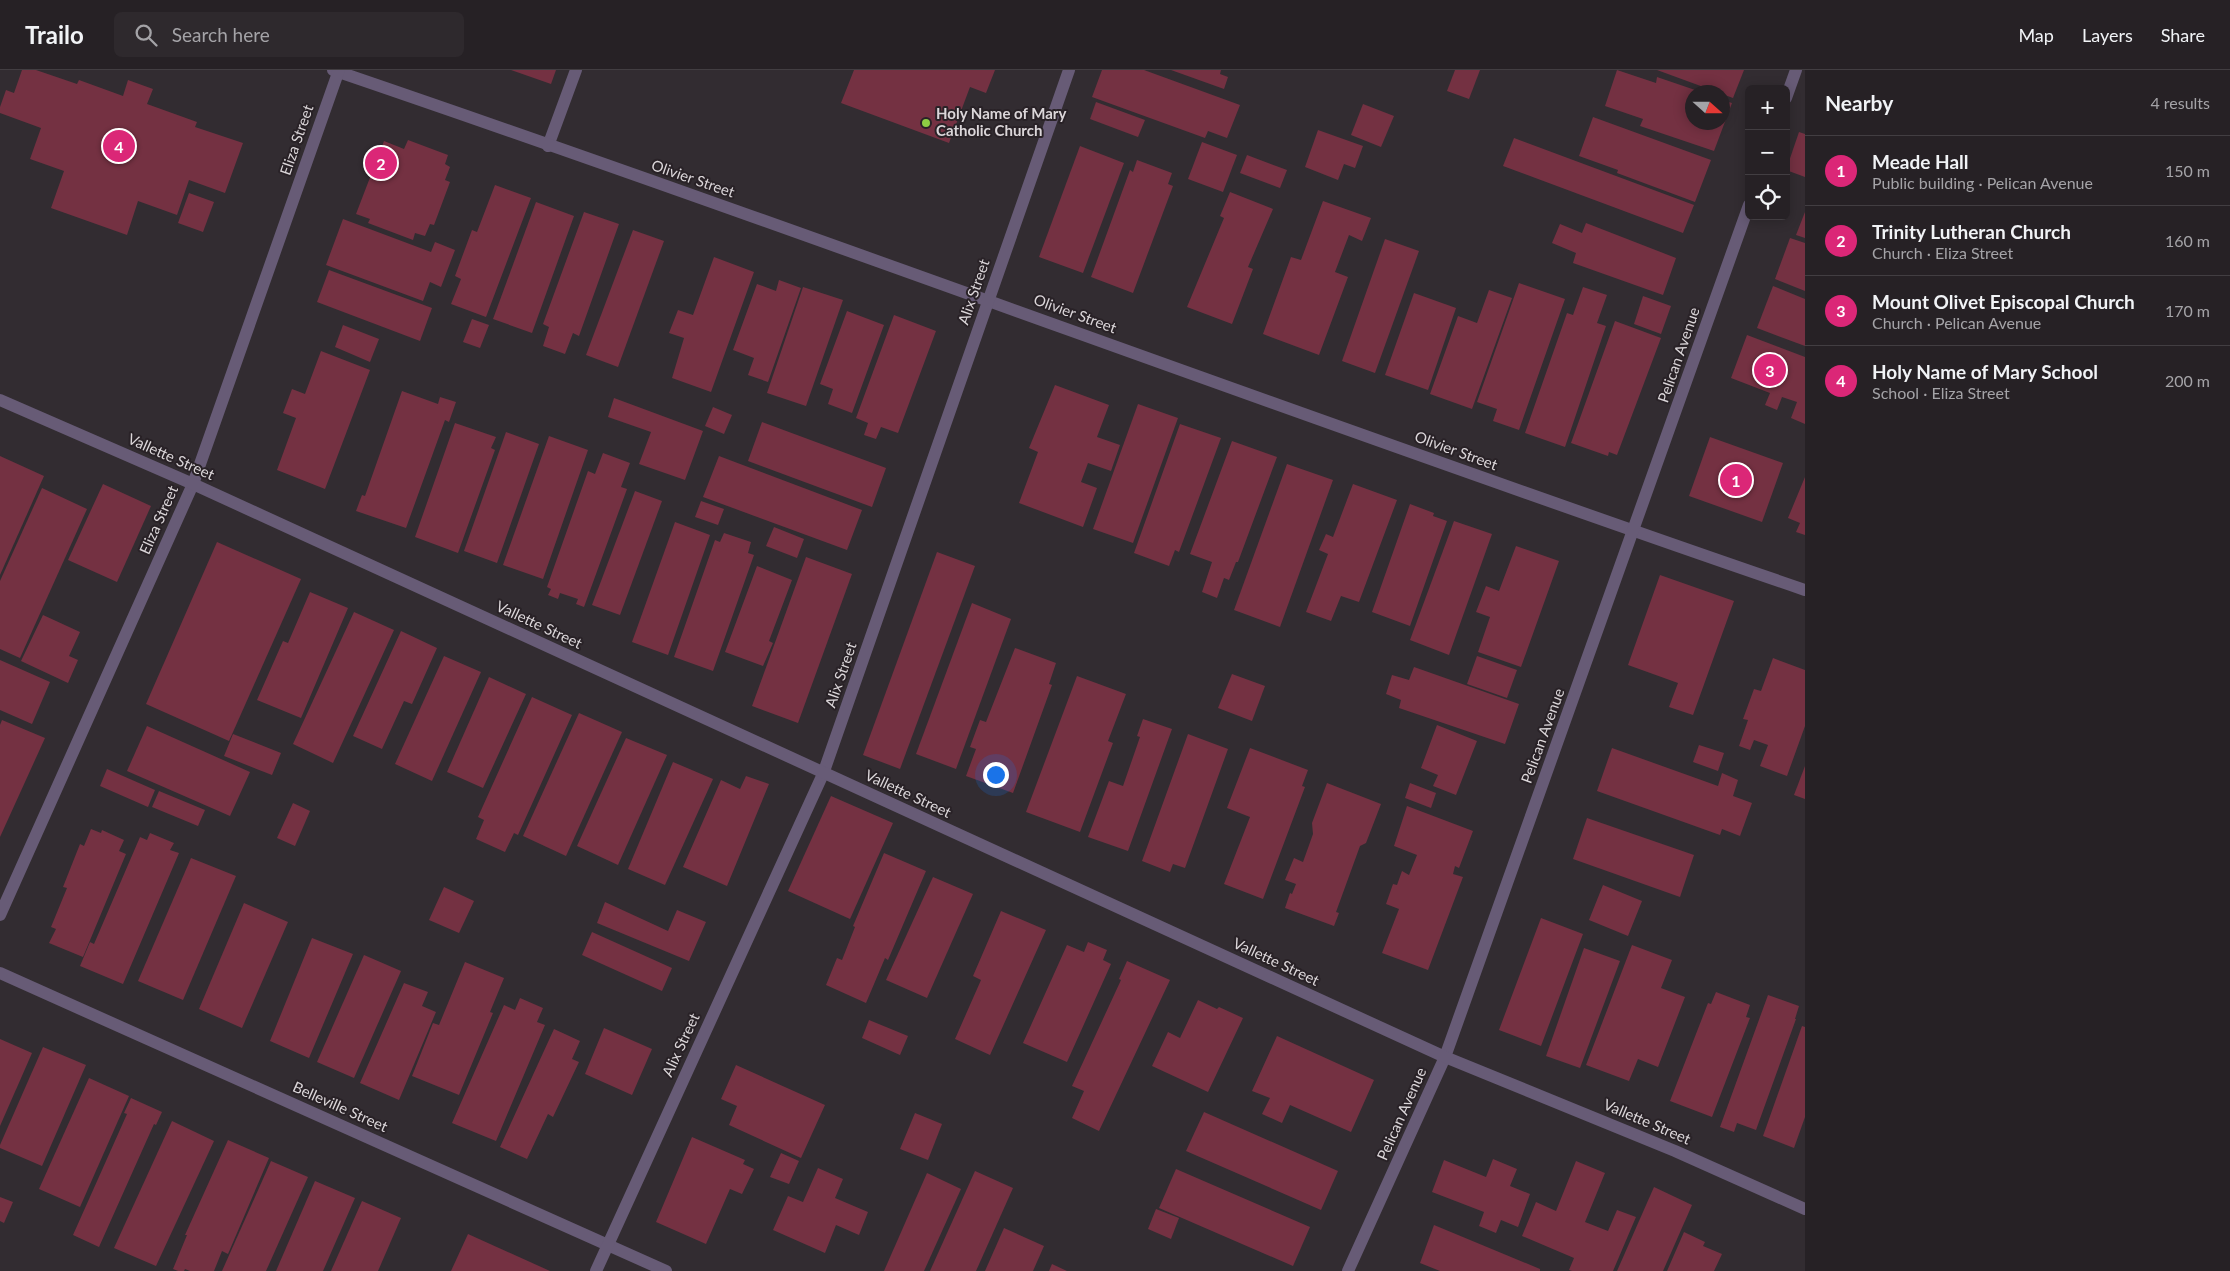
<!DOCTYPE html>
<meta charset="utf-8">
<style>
:root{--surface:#262125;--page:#2e292d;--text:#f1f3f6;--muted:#a4a3a7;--line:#423e42;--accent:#db2777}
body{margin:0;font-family:Lato,sans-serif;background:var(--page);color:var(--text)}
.controls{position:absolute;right:15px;top:15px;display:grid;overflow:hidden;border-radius:8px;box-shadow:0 2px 12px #0003}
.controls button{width:45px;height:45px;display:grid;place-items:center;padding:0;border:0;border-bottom:1px solid var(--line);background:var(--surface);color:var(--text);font:25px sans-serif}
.compass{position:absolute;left:1685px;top:15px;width:45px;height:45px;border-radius:50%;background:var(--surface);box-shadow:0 2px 12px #0003;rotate:111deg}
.you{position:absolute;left:995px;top:704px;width:18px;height:18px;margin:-12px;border:4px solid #fff;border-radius:50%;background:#1a73e8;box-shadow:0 0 0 8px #1a73e833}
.badge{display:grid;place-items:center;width:32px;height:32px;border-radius:50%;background:var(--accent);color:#fff;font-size:16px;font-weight:700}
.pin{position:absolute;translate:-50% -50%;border:2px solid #fff;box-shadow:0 1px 5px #0006}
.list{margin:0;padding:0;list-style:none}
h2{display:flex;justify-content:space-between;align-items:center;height:65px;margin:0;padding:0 20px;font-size:21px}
h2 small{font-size:16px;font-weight:400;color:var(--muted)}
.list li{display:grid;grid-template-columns:32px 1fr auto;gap:15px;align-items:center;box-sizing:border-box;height:70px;padding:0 20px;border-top:1px solid var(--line)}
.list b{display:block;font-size:19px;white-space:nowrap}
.list p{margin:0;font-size:16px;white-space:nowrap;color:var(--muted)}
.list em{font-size:16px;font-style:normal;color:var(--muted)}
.icon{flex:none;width:28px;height:28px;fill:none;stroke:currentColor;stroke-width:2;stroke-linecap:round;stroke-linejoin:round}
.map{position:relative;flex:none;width:1805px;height:1201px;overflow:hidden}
header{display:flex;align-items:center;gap:30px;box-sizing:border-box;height:70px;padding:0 25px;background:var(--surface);border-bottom:1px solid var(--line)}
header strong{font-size:24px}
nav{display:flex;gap:28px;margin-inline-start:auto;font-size:18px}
.search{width:350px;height:45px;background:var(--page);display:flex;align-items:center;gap:12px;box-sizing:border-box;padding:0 18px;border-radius:8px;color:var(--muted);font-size:19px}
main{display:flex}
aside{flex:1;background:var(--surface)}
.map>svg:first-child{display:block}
</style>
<header>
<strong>Trailo</strong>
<div class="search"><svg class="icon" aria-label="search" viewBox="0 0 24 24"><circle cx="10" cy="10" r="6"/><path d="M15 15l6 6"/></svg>Search here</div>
<nav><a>Map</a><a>Layers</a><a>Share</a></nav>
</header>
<main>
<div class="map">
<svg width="1805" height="1201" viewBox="0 0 1805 1201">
<rect width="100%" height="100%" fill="#322c31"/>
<g fill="#743142">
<path d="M22,0H36L77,14L79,10L123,26L128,10L153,19L147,34L197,52L195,57L243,73L225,123L189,110L177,145L138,131L127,165L51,138L64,101L30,89L41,58L0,43V37L6,20L14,23Z"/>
<path d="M511,0H556L551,14Z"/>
<path d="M854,0H995L986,23L970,17L949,73L841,33Z"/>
<path d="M1102,0H1144L1240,35L1227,68L1208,61L1205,68L1092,27Z"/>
<path d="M1171,0H1221L1220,4L1228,7L1224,19Z"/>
<path d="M1455,0H1480L1469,29L1447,21Z"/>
<path d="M1617,0L1656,13L1657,7L1701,22H1692V52H1722V30L1732,33L1714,81L1640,56L1643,49L1605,36Z"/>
<path d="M1657,0H1744L1733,28L1722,24V22H1717Z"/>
<path d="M1096,32L1145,50L1138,67L1090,49Z"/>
<path d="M1363,34L1394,46L1381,77L1351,65Z"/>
<path d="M1593,47L1711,90L1695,132L1617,103L1618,100L1579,86Z"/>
<path d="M1318,60L1363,76L1355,98L1344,94L1338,110L1305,97Z"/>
<path d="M1799,62L1805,64V107L1786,100Z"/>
<path d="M1514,68L1694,135L1683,163L1503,96Z"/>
<path d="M408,70L448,85L445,94L450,97L445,110L450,112L434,155L430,154L425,166L415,163L413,170L368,153L370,149L356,144L384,71L404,79Z"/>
<path d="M1202,72L1237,85L1223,122L1188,109Z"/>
<path d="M1080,76L1124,93L1083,203L1039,187Z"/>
<path d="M1247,85L1287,100L1280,118L1240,103Z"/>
<path d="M1137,90L1172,103L1168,114L1173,116L1133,223L1091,207L1130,100L1133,102Z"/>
<path d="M495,115L531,128L486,247L451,234L461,209L455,206L472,160L477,162Z"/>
<path d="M1230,122L1273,139L1248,197L1253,199L1232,254L1187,237L1224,148L1220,146Z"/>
<path d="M189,123L214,132L203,162L178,153Z"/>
<path d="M1323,131L1371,148L1362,171L1349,165L1335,202L1348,207L1319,285L1263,264L1291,187L1301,190Z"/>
<path d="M536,132L574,146L532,263L493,249Z"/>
<path d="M584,142L619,154L579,266L573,263L565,284L543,276L549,257L543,254Z"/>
<path d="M1805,142V168L1796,165Z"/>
<path d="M343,149L431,182L435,172L455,180L441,217L430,212L423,231L326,195Z"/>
<path d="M1586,153L1676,188L1663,225L1573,193L1576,183L1552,173L1560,154L1582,163Z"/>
<path d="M633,160L664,171L618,297L586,285Z"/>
<path d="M1790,168L1805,173V221L1775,209Z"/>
<path d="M1385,169L1419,181L1375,303L1342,291Z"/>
<path d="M714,187L754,202L711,322L672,308L684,268L669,263L678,240L693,245Z"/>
<path d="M329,200L432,238L420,271L317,232Z"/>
<path d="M779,210L801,218L768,312L748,305L754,288L733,280L757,214L776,221Z"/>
<path d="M1519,213L1565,229L1519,360L1493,351L1497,339L1477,332Z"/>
<path d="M1773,216L1805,229V276L1757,258Z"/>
<path d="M803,217L843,230L806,336L767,323Z"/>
<path d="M1583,217L1607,225L1597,253L1606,256L1565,377L1525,363L1567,243L1573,245Z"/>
<path d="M1489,220L1512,228L1472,339L1430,324L1458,246L1477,253Z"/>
<path d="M1414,223L1456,238L1428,320L1385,305Z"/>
<path d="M1643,226L1671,236L1661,264L1634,254Z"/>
<path d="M847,241L884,255L852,343L828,334L833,319L820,314Z"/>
<path d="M894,245L936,261L898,363L881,357L876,369L864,365L868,353L856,348Z"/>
<path d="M472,249L489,255L480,278L463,272Z"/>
<path d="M1615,251L1661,268L1617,385L1609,382L1608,386L1571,373Z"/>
<path d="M343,255L379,269L370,292L335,277Z"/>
<path d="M1747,265L1805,287V354L1791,348L1797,332L1782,327L1777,340L1765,335L1770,323L1731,308Z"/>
<path d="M321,281L370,300L325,419L277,400L296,348L283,343L292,319L305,324Z"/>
<path d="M1055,315L1109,335L1097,367L1120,375L1111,401L1088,393L1081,412L1097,418L1083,457L1019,433L1038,382L1029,378Z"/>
<path d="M402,321L438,334L440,327L456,332L449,352L445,350L406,458L356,441L362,425L365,426Z"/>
<path d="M614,328L703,361L685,410L639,394L651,362L608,347Z"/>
<path d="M1138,334L1178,348L1133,473L1093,459Z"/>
<path d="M713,337L732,345L724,364L705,356Z"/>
<path d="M762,352L886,398L872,437L748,391Z"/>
<path d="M455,353L496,367L491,378L495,380L458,483L415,467Z"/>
<path d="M1180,354L1221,368L1179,482L1175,480L1169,496L1134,483Z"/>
<path d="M506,362L539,374L497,493L464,481Z"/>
<path d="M549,366L588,380L543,509L503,495Z"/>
<path d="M1710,367L1783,393L1762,452L1689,426Z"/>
<path d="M1232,371L1277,387L1238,492H1236L1229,510L1224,508L1217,528L1202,522L1212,492L1190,484Z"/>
<path d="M603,383L630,393L621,417L627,419L584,537L576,534L578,529L560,523L558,529L548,525L551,519L547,517L588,401L595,404Z"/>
<path d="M0,386L44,406L0,505Z"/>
<path d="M719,386L862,440L847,480L703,427Z"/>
<path d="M1287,394L1333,410L1280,557L1234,540Z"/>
<path d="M1805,407V465L1796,462L1800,453L1788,448Z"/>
<path d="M103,414L151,436L117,512L68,490Z"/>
<path d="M1353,414L1397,430L1359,532L1341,526L1331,551L1306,542L1328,484L1319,480L1326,464L1333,467Z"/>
<path d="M42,418L87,439L20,588L0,579V511Z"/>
<path d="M635,421L662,431L620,545L592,535Z"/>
<path d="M701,431L724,439L718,455L695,447Z"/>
<path d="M1410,434L1434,443L1433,446L1447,451L1410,556L1372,542Z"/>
<path d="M1454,451L1492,464L1449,585L1410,570Z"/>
<path d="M675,452L710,465L668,585L632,572Z"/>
<path d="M774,457L804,469L797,488L766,476Z"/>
<path d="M724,463L751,472L748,483L754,485L713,601L674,587L715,470L720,472Z"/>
<path d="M217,472L301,509L229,671L146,634Z"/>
<path d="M1516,476L1559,491L1521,597L1478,582L1490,547L1476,542L1486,516L1499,521Z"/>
<path d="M937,482L975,496L900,699L863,685Z"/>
<path d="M806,487L852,504L798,653L752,636Z"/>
<path d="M757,496L792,510L769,571L773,573L763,596L725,582Z"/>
<path d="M1660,505L1734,531L1693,645L1669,637L1678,613L1628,595Z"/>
<path d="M310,522L348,538L301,648L257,630L283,571L288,573Z"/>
<path d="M972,533L1011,549L956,699L916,684Z"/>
<path d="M354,542L394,560L333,693L293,674Z"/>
<path d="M43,545L80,562L69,586L78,590L68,613L21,591Z"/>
<path d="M401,561L437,578L412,634L404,631L382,679L353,666Z"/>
<path d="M1015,578L1056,593L1049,614L1052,615L1013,723L966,706L976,679L970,677L980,650L986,652Z"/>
<path d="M444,586L481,602L432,711L395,694Z"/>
<path d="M1477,586L1517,600L1507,628L1467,614Z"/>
<path d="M1773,588L1805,600V656L1787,706L1760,696L1768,675L1754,670L1750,680L1739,676L1748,650L1743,649L1754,619L1761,621Z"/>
<path d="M0,590L50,612L32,654L0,640Z"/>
<path d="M1414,597L1519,634L1505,674L1399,638L1401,630L1386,624L1392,605L1409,610Z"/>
<path d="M1232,604L1265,616L1252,651L1218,638Z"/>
<path d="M1077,606L1126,624L1108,671L1113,673L1080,762L1026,742Z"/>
<path d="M489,607L526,624L483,718L447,702Z"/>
<path d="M532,627L572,645L518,765L514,763L505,782L476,769L484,750L478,747Z"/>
<path d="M579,643L622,662L566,786L523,766Z"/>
<path d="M1143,649L1172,659L1128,781L1088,767L1109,711L1123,716L1140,667L1137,666Z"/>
<path d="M2,650L45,668L0,767V655Z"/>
<path d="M1437,655L1477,671L1456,725L1433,716L1438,705L1421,698Z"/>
<path d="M147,656L250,702L230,746L127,701Z"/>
<path d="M233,664L281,683L272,705L224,686Z"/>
<path d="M1188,664L1228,679L1185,798L1173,794L1170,802L1142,791Z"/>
<path d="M626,668L667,685L618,795L577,776Z"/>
<path d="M1699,675L1724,683L1718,701L1693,692Z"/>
<path d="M1250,678L1308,700L1302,716L1305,717L1263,829L1224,814L1250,747L1227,738Z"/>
<path d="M1612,678L1718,716L1722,703L1738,710L1733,726L1752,733L1740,766L1722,759L1720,765L1597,721Z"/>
<path d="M673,692L713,709L665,815L628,799Z"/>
<path d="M1805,696V729L1794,725Z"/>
<path d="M107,699L155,720L148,737L100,716Z"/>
<path d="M746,706L769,714L727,816L683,797L721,710L740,719Z"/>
<path d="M1327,713L1381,734L1366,773L1360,776L1336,842L1339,843L1334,856L1285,838L1290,823L1292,824L1296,814L1285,810L1294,788L1303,792L1313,764L1312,753Z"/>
<path d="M1410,713L1436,723L1431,738L1405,728Z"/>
<path d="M159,721L205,740L198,756L152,737Z"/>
<path d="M831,726L893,753L850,849L788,821Z"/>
<path d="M293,733L310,741L295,776L277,768Z"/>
<path d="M1407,736L1473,761L1459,798L1455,796L1453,804L1463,807L1428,900L1382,883L1399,839L1386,834L1393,814L1397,815L1402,801L1409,805L1417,785L1394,776Z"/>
<path d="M1587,748L1694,785L1680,827L1573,789Z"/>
<path d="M91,759L101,763L102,760L124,770L119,781L126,784L83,887L49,873L56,859L51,857L67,818L63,817L80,774L84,776Z"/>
<path d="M150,763L174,773L170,780L179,783L123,914L80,896L90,872L94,874L140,767L147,770Z"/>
<path d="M884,783L926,801L888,890L885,888L866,933L826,915L837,888L842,890L855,857L853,856Z"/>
<path d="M191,788L236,806L183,930L138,911Z"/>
<path d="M933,807L973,824L927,928L886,910Z"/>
<path d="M1603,815L1642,831L1628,866L1589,850Z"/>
<path d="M444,817L474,831L459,863L429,850Z"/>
<path d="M605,832L668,861L677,840L706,852L689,891L597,853Z"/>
<path d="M244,833L288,852L242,958L199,939Z"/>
<path d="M1001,841L1046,860L990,985L955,969L981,910L973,906Z"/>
<path d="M1541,848L1583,864L1541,976L1499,960Z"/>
<path d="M592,862L672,898L662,921L582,885Z"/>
<path d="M312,868L353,884L309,988L270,971Z"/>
<path d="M1088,872L1107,880L1103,890L1111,894L1067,992L1023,973L1067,875L1084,882Z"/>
<path d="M1632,875L1672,890L1661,918L1685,927L1658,997L1638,989L1629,1011L1586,995Z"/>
<path d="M1584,878L1620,891L1580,998L1546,986Z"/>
<path d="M364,885L401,901L354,1008L317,992Z"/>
<path d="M1127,891L1170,910L1099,1061L1072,1048L1084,1021L1072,1016L1121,910L1119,909Z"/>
<path d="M465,892L504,908L490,942L493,943L459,1025L412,1006L433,953L439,955Z"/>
<path d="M404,913L428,922L422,936L436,942L399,1030L360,1013Z"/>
<path d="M1716,922L1750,935L1746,947L1750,948L1712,1047L1670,1031L1708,933L1711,934Z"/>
<path d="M1768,925L1799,936L1795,949H1796L1756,1060L1737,1053L1734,1062L1720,1057Z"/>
<path d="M520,928L543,938L537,952L545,955L496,1071L452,1053L504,935L515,940Z"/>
<path d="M1198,930L1217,939L1219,937L1243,948L1208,1022L1152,996L1168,962L1180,968Z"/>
<path d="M869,950L908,966L900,985L862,968Z"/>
<path d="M1802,956L1805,957V1047L1794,1078L1763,1066Z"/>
<path d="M604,958L652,979L632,1025L585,1004Z"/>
<path d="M554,959L580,971L572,989L579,992L553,1047L548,1044L527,1089L500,1077Z"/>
<path d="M1277,966L1374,1010L1351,1062L1290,1035L1282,1053L1262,1044L1270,1028L1252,1021Z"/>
<path d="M0,969L32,983L0,1056Z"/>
<path d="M43,977L86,995L42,1096L0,1078V1075Z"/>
<path d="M736,995L825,1035L801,1088L729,1055L737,1036L721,1029Z"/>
<path d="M89,1008L129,1026L80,1137L39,1119Z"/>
<path d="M131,1028L162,1042L156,1055L154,1054L99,1177L73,1165L127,1044L124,1043Z"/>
<path d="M1204,1042L1338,1101L1321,1140L1186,1081Z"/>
<path d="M915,1043L942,1054L928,1090L900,1079Z"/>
<path d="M172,1051L214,1071L156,1196L114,1178Z"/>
<path d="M692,1067L745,1090L743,1094L754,1099L742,1124L730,1119L706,1174L656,1152Z"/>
<path d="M228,1070L269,1088L228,1184L222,1181L214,1201H190L185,1199L184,1201H178L173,1199L187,1165H185Z"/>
<path d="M781,1083L799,1091L789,1114L770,1107Z"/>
<path d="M1493,1089L1517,1099L1510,1116L1530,1124L1518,1157L1501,1150L1496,1163L1479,1156L1484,1142L1432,1122L1444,1090L1486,1107Z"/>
<path d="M271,1091L308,1107L266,1201H222Z"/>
<path d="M1576,1091L1605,1103L1585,1152L1608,1161L1617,1140L1636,1147L1613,1201H1572L1569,1200L1574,1188L1522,1166L1536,1132L1556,1141Z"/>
<path d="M818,1098L843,1109L835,1128L868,1142L859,1165L836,1155L825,1183L773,1160L788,1126L803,1132Z"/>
<path d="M1176,1099L1310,1157L1293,1196L1159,1138Z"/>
<path d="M975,1101L1013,1118L976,1201H930Z"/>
<path d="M927,1103L961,1119L924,1201H884Z"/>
<path d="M315,1111L355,1128L323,1201H276Z"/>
<path d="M1654,1117L1692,1135L1663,1201H1617Z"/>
<path d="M0,1127L13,1132L4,1153L0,1151Z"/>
<path d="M362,1131L401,1148L378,1201H331Z"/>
<path d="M1156,1139L1179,1148L1171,1169L1148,1159Z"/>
<path d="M1434,1155L1540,1199V1201H1440L1420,1193Z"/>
<path d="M1004,1158L1044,1176L1033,1201H985Z"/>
<path d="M1684,1162L1705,1172L1703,1176L1722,1184L1714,1201H1667Z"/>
<path d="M468,1164L550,1201H451Z"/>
<path d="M1052,1194L1067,1201H1049Z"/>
</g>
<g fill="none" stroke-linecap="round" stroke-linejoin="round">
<path stroke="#675b76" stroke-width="12" d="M548,76L576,0"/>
<g stroke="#675b76" stroke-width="12">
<path d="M333,0C826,168 1313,352 1805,520"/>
<path d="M1786,28L1796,0"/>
<path d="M0,845L193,414L339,0"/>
<path d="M0,903L666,1201"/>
<path d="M596,1201L823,704L1069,0"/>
<path d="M1348,1201L1445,987L1749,135"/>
</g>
<path stroke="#675b76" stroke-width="12" d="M0,330L193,414L1445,987L1675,1081L1805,1139"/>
</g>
<circle fill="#8ece43" stroke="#292227" stroke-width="2" cx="926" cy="53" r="5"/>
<g text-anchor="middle" stroke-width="4" stroke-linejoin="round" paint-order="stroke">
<g font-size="15" font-weight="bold" fill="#dbd6d9" stroke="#292227" text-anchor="start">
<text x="936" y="49">Holy Name of Mary<tspan x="936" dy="17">Catholic Church</tspan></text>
</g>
<g font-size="15" fill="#dbd6d9" stroke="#292227">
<text transform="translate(297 70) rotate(-71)" y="5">Eliza Street</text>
<text transform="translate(693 109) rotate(19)" y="5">Olivier Street</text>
<text transform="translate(974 222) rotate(-71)" y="5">Alix Street</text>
<text transform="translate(1075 244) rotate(20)" y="5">Olivier Street</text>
<text transform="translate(1679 285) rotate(-71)" y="5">Pelican Avenue</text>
<text transform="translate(1456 381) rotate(20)" y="5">Olivier Street</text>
<text transform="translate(171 387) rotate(24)" y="5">Vallette Street</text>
<text transform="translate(159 450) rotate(-66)" y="5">Eliza Street</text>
<text transform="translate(539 555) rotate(25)" y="5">Vallette Street</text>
<text transform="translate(841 605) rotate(-71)" y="5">Alix Street</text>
<text transform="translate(1543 666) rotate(-70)" y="5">Pelican Avenue</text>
<text transform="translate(908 724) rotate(25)" y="5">Vallette Street</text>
<text transform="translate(1276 892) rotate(25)" y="5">Vallette Street</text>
<text transform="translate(681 975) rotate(-65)" y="5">Alix Street</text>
<text transform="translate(340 1037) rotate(24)" y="5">Belleville Street</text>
<text transform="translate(1402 1044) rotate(-66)" y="5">Pelican Avenue</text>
<text transform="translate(1647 1052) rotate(23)" y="5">Vallette Street</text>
</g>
</g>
</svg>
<div class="controls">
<button>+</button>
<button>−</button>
<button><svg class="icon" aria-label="locate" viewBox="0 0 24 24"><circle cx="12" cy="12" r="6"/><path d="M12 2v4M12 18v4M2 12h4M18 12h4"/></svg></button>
</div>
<svg class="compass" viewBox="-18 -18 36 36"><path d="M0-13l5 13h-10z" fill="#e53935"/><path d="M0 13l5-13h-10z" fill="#a4a3a7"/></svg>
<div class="you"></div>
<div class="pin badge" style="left:1736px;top:410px">1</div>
<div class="pin badge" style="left:381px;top:93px">2</div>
<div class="pin badge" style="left:1770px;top:300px">3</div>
<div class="pin badge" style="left:119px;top:76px">4</div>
</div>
<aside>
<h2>Nearby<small>4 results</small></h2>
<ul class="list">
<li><span class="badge">1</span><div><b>Meade Hall</b><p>Public building · Pelican Avenue</p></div><em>150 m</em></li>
<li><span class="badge">2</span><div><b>Trinity Lutheran Church</b><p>Church · Eliza Street</p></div><em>160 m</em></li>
<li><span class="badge">3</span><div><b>Mount Olivet Episcopal Church</b><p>Church · Pelican Avenue</p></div><em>170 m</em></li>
<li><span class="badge">4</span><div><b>Holy Name of Mary School</b><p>School · Eliza Street</p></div><em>200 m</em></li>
</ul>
</aside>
</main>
